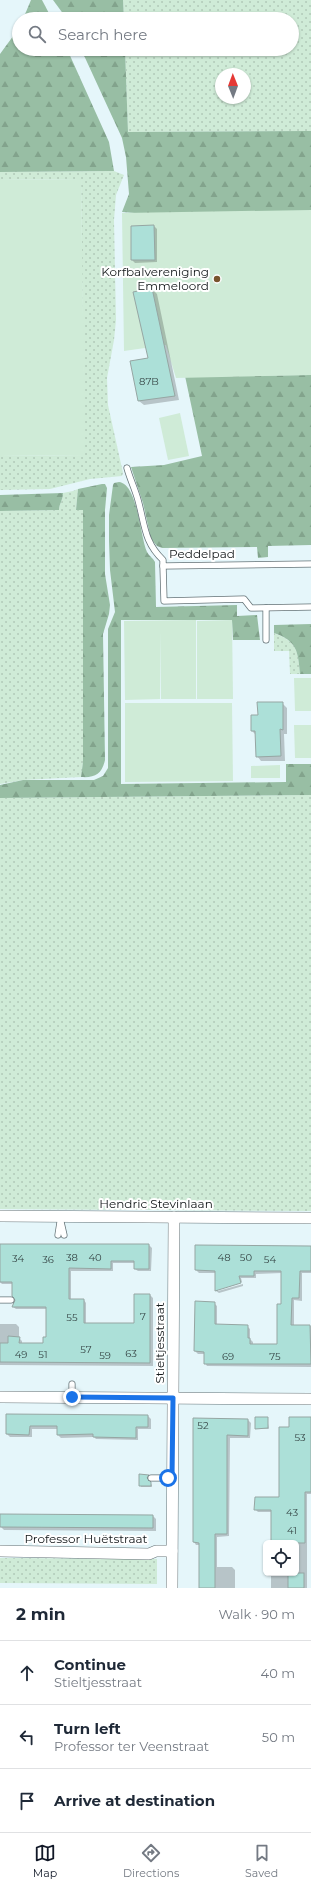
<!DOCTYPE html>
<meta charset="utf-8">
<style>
:root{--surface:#fff;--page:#f6f6f7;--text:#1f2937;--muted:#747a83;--line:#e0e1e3;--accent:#111827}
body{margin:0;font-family:Montserrat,sans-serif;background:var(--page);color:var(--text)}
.controls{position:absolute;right:12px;bottom:12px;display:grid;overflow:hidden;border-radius:6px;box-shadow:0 1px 3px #0004}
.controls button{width:36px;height:36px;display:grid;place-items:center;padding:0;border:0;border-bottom:1px solid var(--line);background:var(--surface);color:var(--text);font:20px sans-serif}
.compass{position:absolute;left:215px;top:68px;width:36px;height:36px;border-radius:50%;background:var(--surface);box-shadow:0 1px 3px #0004;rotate:359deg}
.stop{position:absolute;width:12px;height:12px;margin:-9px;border:3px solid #1a73e8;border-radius:50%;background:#fff}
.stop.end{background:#1a73e8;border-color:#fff;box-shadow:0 1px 4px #0008}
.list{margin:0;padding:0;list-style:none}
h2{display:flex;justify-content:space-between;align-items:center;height:52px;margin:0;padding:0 16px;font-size:17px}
h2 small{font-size:13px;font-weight:400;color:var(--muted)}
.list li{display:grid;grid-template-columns:26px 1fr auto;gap:12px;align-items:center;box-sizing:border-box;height:64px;padding:0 16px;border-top:1px solid var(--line)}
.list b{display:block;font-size:15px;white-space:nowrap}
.list p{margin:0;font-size:13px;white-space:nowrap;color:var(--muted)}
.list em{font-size:13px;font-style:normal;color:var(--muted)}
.icon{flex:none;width:22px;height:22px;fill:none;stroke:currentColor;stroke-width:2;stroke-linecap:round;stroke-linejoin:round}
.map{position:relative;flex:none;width:311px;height:1588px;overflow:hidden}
.search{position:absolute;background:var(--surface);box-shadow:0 1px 3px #0004;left:12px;right:12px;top:12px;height:44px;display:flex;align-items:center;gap:10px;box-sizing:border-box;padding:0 14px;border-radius:22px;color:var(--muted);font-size:15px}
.sheet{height:244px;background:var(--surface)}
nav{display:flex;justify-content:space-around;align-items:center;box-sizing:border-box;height:56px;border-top:1px solid var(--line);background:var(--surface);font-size:11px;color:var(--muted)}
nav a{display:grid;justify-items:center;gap:2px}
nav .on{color:var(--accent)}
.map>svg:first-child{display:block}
</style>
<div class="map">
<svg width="311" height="1588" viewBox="0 0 311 1588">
<defs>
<pattern id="grass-dots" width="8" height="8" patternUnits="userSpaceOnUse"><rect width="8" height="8" fill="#cfebd7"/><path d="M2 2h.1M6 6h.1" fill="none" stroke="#b1c9b8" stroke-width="1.8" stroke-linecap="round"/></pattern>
<pattern id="forest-firs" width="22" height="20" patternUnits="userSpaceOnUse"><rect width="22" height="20" fill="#98bea4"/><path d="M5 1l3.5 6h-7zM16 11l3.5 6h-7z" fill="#82a38c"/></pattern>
</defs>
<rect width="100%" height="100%" fill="#e5f6fa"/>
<g fill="url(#grass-dots)" fill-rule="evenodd">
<path d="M123,0H311V131L128,132L125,49H292V19H124ZM221,74H245V98H221Z"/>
<path d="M114,171L124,175L116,195L114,220L116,320L114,340L107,378L108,405L123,473L122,476L90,479L50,489L0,490V456L84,455L81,179L0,180V172Z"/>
<path d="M78,489L76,510L83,509V762L81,777L23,780L0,784V511L59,510C59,504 63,500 63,493L73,491Z"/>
<path d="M274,633C297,642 298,650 300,674H290L289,651H274Z"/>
<path d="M311,795V1211L0,1209V798Z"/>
<path d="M0,1558L157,1559V1584L0,1583Z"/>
</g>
<g fill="url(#forest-firs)">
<path d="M31,0H42L52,19H23Z"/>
<path d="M53,0H123L124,19H67Z"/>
<path d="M19,28V49H67L109,142L114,171L0,172V54Z"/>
<path d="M81,49H125L128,132L311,131V214L172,216L122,212L129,194L126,157L122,138Z"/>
<path d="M311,375V545L268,546V557L258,558L257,547L162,548L157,546L151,539L143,503L131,467L164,465L202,456L185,376Z"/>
<path d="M119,482C138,484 140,537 147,552C149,556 153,558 155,562L156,607L237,605V616L257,615L260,640H233L232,620H121V784L286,782V764H311V795L0,798V785L23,780H94L103,776L108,768V629L115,612L110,570L109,541V515L113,485L114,483Z"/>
<path d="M102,484H105L107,488L105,510V574L110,605L109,614L103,634L105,760C102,774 95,778 81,777L83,762V510H76L78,489Z"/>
<path d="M63,493C63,500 59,504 59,510L0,511V495Z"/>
<path d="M311,624V674H300C298,651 297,641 274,633V625Z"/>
</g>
<g fill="#cfebd7">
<path d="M81,179L85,455L0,456V180Z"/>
<path d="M311,210V375L176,378L166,345L124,351L122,213Z"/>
<path d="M180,413L189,456L168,460L159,418Z"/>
<path d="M196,620V699H161L160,631V699L125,700L124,621Z"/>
<path d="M232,620L233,699H197V621Z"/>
<path d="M294,678H311V711H295Z"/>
<path d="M125,703H232L233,781L125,782Z"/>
<path d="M294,725H311V758H295Z"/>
<path d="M280,765V778H251V766Z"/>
</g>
<g fill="#0003">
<path d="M154,226L157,229V262L135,263L132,260V227Z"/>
<path d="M152,289L157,294L179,400L144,405L139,401L149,359Z"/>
<path d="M282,703L287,708V734H284L285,761H261L257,756L256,735L252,731L259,716Z"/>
<path d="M0,1244L149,1245L152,1248L151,1271H138L135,1269V1263H113V1271H71V1300H84L86,1303V1324H135V1295H150L153,1298V1366L0,1365V1324H16L19,1327V1338L22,1341V1344H44L47,1338V1309H16L13,1307L16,1300L13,1284H2L0,1282Z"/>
<path d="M311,1247V1273H302V1301L294,1300V1326H311V1367L207,1366L205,1363V1354H198L195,1351L214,1303L217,1306V1325L247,1326L250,1329V1339L253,1342V1345H278L282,1305V1273L256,1274V1278H241L242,1282L218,1289V1291L243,1284V1286L219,1293L216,1291V1273H199L196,1270Z"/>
<path d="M7,1415L148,1416L151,1419V1429H138V1440L96,1439L94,1437L61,1438L58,1435V1429H32V1437H10L7,1434Z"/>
<path d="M267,1418L269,1429L256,1428Z"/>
<path d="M311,1418V1494H307V1588H271V1573H296V1543H272V1512H258L255,1509L280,1498L290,1428Z"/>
<path d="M194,1419L248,1420L251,1423L250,1438H230L229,1536L217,1537V1567H232L235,1570V1588H200V1545H196L194,1542Z"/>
<path d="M148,1476V1480L152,1485V1487H141L140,1485Z"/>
<path d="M153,1516L156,1519V1531L4,1530L1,1527Z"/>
</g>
<g fill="#ace0d8" stroke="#96a6a3">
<path d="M154,225L155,260H131V226Z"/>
<path d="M152,288L175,396L138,401L130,361L148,358L133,292Z"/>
<path d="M257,702H283V730L280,729L281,756L256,757L255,731H251V715H258Z"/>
<path d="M0,1244H149V1269H134V1261H111V1269L69,1268V1299H84V1323H134V1294H150V1363L0,1362V1343H8V1336L20,1337L19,1343H43V1337H46V1307H12L15,1300L12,1296V1282H0Z"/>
<path d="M195,1245L311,1246V1271H300L299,1298H292L291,1325H310L311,1364H204V1352L194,1351L195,1301L215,1302V1324L248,1325V1338H250V1344H277V1304H281V1271H254V1276H239L241,1283L215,1291V1271L195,1270Z"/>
<path d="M6,1414L148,1415V1427H136V1438L93,1437V1434L57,1435V1426H30L29,1435L6,1434Z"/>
<path d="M255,1417H268V1428L255,1429Z"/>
<path d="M289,1417H311V1492H305V1543H271V1510H254L255,1497H279V1427H289Z"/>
<path d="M193,1418L248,1419V1436L227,1435V1534H215V1588H199V1543L193,1542Z"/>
<path d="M139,1474L149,1475L147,1478L151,1482V1486H139Z"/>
<path d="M0,1514L153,1515V1528L0,1527Z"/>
<rect x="288" y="1573" width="16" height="15"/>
</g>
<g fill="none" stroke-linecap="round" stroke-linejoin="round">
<defs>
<g id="service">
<path d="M127,468C130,479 135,489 138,500C145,525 144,542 163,560V566L311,564"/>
<path d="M163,566L164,601L244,599L251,608L311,607"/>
<path d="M266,608V640"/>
<path d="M61,1222L64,1235"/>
<path d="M58,1235L61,1216"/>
<path d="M0,1300H11"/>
<path d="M72,1384V1397"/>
<path d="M151,1478H172"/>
</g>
<g id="minor">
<path d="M0,1216L311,1218"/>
<path d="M0,1397L311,1399"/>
<path d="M0,1551L149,1554L156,1551H172"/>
<path d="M172,1588L174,1217"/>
</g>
</defs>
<use href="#service" stroke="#657377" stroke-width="7"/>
<use href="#minor" stroke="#657377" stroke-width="12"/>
<use href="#service" stroke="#fff" stroke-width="5.5"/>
<use href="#minor" stroke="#fff" stroke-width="11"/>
</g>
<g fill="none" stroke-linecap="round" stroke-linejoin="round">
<path stroke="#1a73e8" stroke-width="5" d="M72,1397L173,1398L172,1478H168"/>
</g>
<circle fill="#78542d" stroke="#fff" stroke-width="1.5" cx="217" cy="279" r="4"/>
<g text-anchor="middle" stroke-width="4" stroke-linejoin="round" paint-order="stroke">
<g font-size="10" fill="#384848">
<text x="149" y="385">87B</text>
<text x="72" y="1261">38</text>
<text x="95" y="1261">40</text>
<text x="224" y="1261">48</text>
<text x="246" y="1261">50</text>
<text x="18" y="1262">34</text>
<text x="48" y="1263">36</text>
<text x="270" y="1263">54</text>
<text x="143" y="1320">7</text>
<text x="72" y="1321">55</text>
<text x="86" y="1353">57</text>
<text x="131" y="1357">63</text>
<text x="21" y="1358">49</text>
<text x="43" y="1358">51</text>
<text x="105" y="1359">59</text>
<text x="228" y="1360">69</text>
<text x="275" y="1360">75</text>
<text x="203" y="1429">52</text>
<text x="300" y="1441">53</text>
<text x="292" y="1516">43</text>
<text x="292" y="1534">41</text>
</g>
<g font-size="12" fill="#111618" stroke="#fff" text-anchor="end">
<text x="209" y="276">Korfbalvereniging<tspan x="209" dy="14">Emmeloord</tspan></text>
</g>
<g font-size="12" fill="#111618" stroke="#fff">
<text x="202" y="558">Peddelpad</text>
<text x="156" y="1208">Hendric Stevinlaan</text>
<text transform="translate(160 1343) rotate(-90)" y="4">Stieltjesstraat</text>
<text x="86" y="1543">Professor Huëtstraat</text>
</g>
</g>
</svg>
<div class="controls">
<button><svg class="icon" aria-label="locate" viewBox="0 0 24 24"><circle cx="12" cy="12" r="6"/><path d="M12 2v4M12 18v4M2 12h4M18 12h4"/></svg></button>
</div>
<svg class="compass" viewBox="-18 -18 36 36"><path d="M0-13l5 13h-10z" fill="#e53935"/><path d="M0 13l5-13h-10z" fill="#747a83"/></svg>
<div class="stop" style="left:168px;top:1478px"></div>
<div class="stop end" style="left:72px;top:1397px"></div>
<div class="search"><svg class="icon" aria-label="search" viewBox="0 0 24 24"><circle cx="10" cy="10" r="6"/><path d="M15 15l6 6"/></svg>Search here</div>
</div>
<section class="sheet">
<h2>2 min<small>Walk · 90 m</small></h2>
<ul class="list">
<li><svg class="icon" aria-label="ahead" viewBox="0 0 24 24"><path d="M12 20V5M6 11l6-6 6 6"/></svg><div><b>Continue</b><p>Stieltjesstraat</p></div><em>40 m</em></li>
<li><svg class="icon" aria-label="left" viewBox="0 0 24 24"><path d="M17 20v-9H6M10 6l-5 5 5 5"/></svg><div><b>Turn left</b><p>Professor ter Veenstraat</p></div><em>50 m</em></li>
<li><svg class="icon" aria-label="arrive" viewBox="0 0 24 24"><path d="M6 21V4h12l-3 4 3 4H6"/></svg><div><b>Arrive at destination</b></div></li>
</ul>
</section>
<nav>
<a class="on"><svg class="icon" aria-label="map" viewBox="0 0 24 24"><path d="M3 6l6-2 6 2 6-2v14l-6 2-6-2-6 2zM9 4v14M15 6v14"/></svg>Map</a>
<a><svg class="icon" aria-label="directions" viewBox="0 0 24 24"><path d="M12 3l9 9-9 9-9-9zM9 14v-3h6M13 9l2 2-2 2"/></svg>Directions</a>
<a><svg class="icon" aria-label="saved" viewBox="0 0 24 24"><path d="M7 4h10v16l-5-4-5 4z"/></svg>Saved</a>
</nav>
